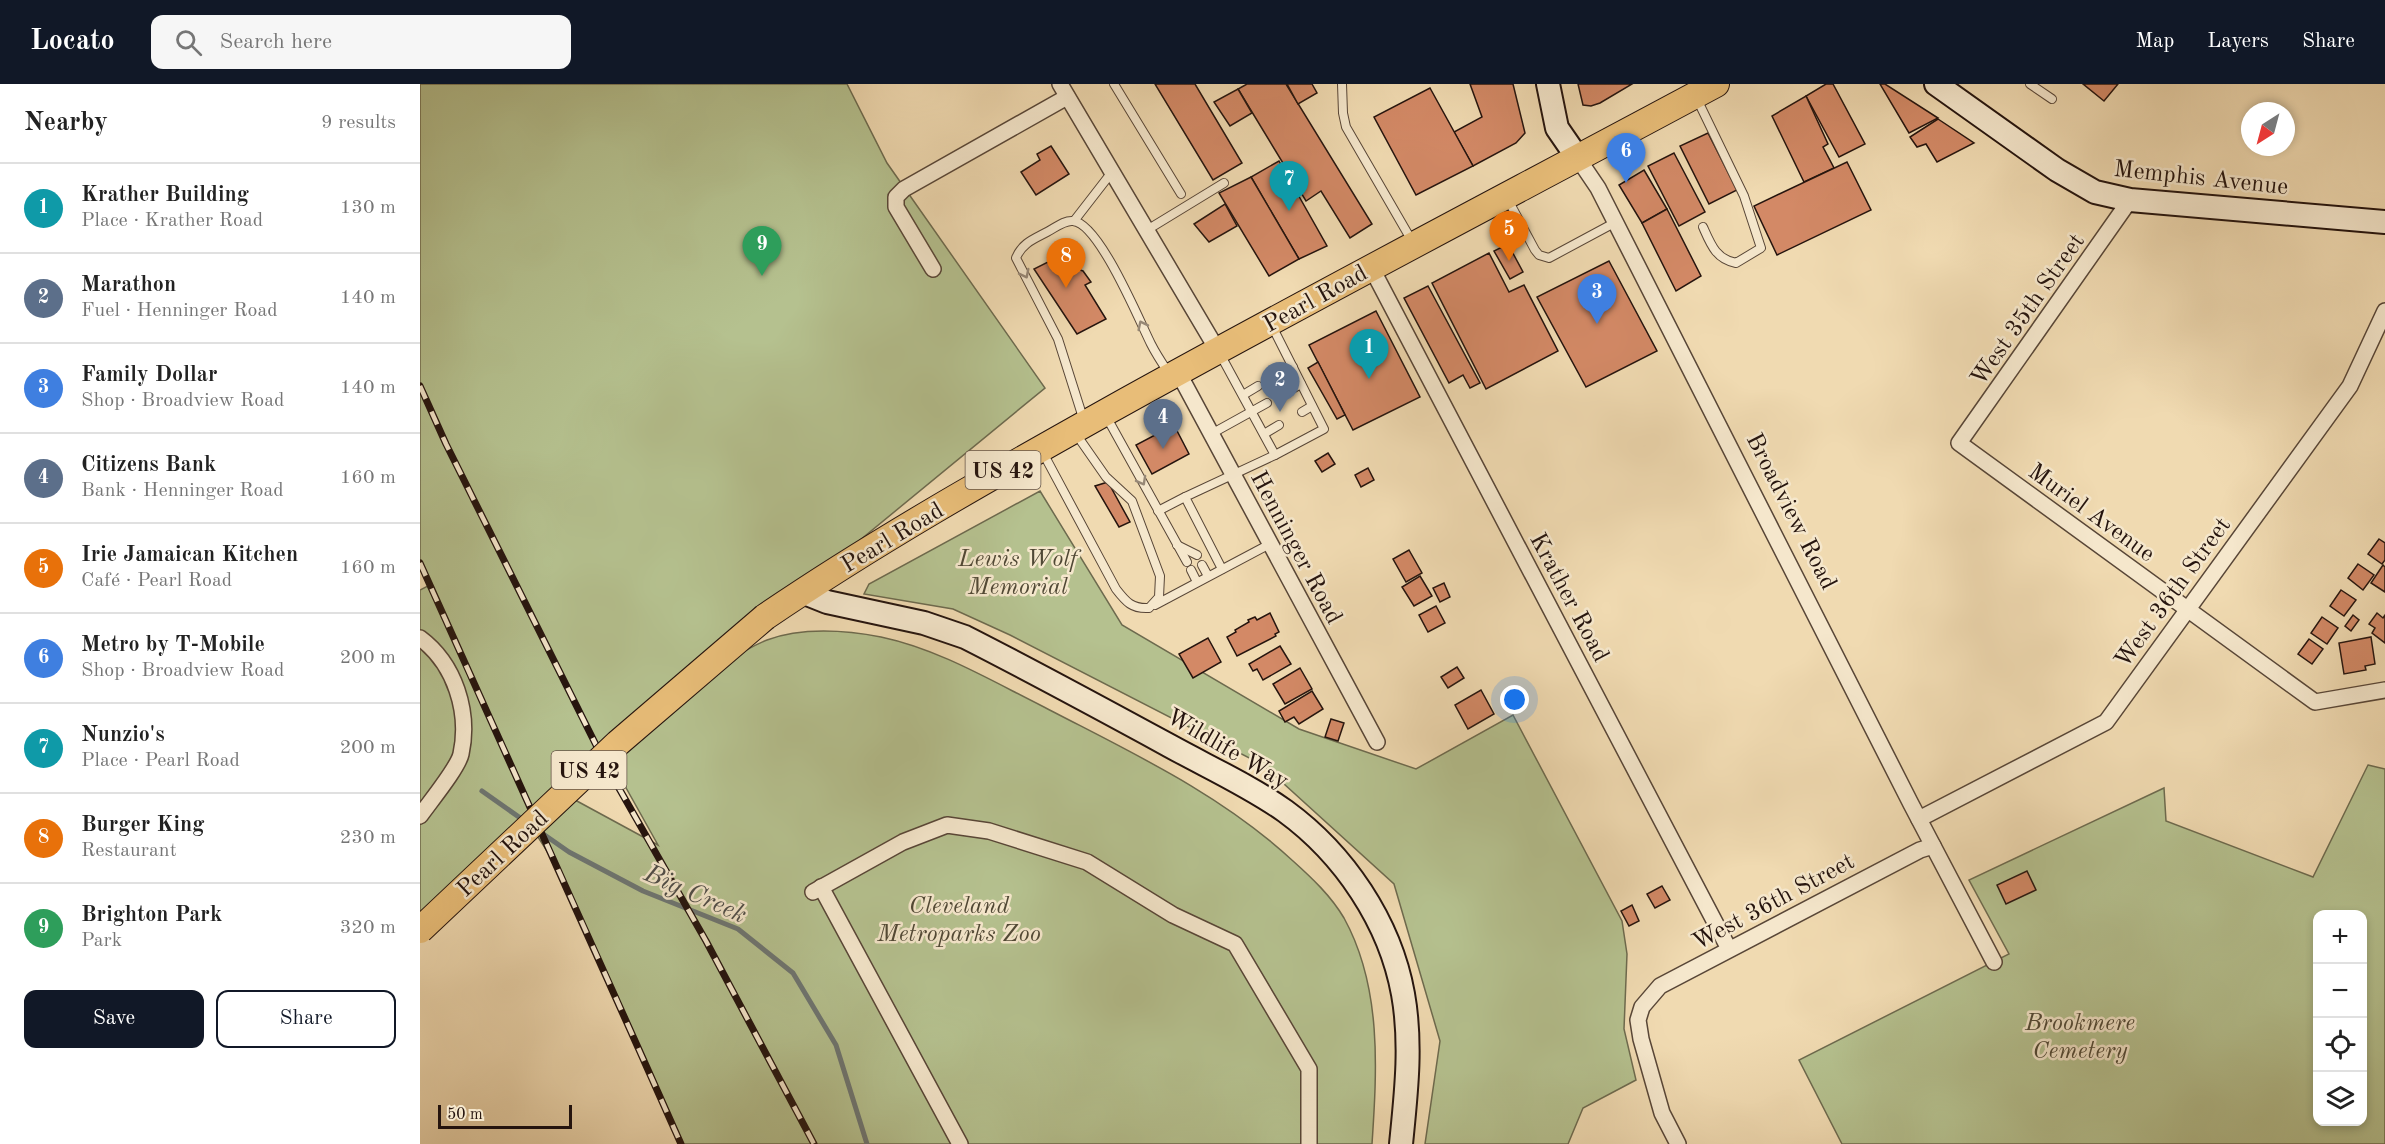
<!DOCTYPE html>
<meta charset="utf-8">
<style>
:root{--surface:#fff;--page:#f6f6f6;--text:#222;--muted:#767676;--line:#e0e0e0;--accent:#111827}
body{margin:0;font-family:"Old Standard TT",serif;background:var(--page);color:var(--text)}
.controls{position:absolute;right:18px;bottom:18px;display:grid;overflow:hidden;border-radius:12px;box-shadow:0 3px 9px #0003}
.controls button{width:54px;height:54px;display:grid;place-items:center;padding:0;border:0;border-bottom:2px solid var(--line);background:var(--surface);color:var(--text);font:30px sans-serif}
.compass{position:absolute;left:1821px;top:18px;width:54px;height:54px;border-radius:50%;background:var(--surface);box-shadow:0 3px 9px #0003;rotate:216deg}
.scale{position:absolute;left:18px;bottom:15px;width:134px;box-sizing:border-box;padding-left:6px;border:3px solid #25140e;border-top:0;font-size:16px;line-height:21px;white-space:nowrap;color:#25140e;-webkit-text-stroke:4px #f5e7cc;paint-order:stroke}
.you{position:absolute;left:1095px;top:616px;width:21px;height:21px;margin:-15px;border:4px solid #fff;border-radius:50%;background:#1a73e8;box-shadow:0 0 0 9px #1a73e833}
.badge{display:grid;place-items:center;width:39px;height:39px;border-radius:50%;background:var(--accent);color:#fff;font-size:20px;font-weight:700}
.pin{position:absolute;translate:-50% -50px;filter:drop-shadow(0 2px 3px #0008)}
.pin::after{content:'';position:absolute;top:32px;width:21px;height:18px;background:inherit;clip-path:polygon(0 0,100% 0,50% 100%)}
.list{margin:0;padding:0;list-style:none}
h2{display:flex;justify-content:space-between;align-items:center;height:78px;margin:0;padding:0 24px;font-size:26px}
h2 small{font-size:20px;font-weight:400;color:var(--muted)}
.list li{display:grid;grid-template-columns:39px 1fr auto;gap:18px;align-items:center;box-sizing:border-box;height:90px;padding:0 24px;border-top:2px solid var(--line)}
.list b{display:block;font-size:22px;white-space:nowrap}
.list p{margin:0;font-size:20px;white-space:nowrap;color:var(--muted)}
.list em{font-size:20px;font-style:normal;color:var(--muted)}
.actions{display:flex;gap:12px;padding:18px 24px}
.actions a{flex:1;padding:14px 0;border:2px solid var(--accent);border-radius:12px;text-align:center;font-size:21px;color:var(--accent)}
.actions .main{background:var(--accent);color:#fff}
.icon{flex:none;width:33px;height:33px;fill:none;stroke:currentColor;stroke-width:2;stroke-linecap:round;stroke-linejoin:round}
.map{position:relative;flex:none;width:1965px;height:1060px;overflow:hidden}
header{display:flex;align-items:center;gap:36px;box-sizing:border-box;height:84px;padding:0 30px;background:var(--accent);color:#fff}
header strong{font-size:28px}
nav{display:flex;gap:33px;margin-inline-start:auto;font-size:21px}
.search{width:420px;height:54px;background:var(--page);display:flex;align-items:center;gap:15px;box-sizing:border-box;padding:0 21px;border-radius:12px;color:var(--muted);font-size:22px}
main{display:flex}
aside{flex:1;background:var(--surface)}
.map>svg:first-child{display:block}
</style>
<header>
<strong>Locato</strong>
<div class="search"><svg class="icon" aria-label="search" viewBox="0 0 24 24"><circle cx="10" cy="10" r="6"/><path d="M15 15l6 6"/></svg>Search here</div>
<nav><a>Map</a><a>Layers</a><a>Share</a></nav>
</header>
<main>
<aside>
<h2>Nearby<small>9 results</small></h2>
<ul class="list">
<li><span class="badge" style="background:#0f9aa8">1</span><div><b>Krather Building</b><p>Place · Krather Road</p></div><em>130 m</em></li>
<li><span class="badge" style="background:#5c6f8a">2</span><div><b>Marathon</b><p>Fuel · Henninger Road</p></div><em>140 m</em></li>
<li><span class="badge" style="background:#3f7fe0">3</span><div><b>Family Dollar</b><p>Shop · Broadview Road</p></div><em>140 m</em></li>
<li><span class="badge" style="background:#5c6f8a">4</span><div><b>Citizens Bank</b><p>Bank · Henninger Road</p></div><em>160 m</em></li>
<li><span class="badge" style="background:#e8710a">5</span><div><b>Irie Jamaican Kitchen</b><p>Café · Pearl Road</p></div><em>160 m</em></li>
<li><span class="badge" style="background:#3f7fe0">6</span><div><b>Metro by T-Mobile</b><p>Shop · Broadview Road</p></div><em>200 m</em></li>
<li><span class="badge" style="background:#0f9aa8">7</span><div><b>Nunzio's</b><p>Place · Pearl Road</p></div><em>200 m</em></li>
<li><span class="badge" style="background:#e8710a">8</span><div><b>Burger King</b><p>Restaurant</p></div><em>230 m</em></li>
<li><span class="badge" style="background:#2e9e5b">9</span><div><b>Brighton Park</b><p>Park</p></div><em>320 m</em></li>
</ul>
<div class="actions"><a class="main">Save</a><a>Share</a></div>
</aside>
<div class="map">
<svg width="1965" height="1060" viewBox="0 0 1965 1060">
<rect width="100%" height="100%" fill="#f0dab1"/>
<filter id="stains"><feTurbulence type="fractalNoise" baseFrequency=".00333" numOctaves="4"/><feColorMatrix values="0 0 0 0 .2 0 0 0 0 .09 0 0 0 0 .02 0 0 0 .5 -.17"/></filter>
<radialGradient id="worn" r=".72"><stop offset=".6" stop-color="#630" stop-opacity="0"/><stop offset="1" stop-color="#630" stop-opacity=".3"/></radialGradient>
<g fill="#b5c18f" stroke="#6d6a4e" stroke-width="1.5" fill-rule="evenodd">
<path d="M0,0H427L467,79L625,304L316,558L144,710L238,761L191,677C217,656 242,635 267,613C291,592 316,568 347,556C381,543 426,546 461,553C518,565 570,596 622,622C710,668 800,709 873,777C892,794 911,812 924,834C962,903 957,985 952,1060H261L141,789L111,742L0,846V506L10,501L0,479Z"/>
<path d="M620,407L702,541L879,645L996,685L1093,631L1202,837L1207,870L1204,945L1216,996L1163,1024L1148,1060H1005L1020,957L974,800L843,681L590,551L533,525L444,510L449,500Z"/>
<path d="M1948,681L1965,685V1060H1422L1379,976L1589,870L1549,796L1744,704L1746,737L1893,793ZM1898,830H1942V1038H1898Z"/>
</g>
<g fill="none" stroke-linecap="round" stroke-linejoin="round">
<g stroke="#6e7672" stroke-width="5">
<path d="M62,707L106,738"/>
<path d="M116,745L149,768L223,807L318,845L373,889L416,961L447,1060"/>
</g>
</g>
<g fill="#d38966" stroke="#25140e" stroke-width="1.5">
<path d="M735,0H775L822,79L793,96Z"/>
<path d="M827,0H866L952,140L930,154L901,107L886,117L818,5Z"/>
<path d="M867,0H892L897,9L878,20Z"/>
<path d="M1050,0H1093L1105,49L1096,59L1053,82L1034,48L1062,33Z"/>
<path d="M1158,0H1212L1180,19L1171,22L1163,21Z"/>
<path d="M1406,0H1413L1445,60L1419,73L1386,12Z"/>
<path d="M1460,0H1465L1518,34L1489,49Z"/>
<path d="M1663,0H1698L1684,17Z"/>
<path d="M1010,4L1053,82L996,111L954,33Z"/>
<path d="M818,5L832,29L810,42L794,18Z"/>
<path d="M1386,12L1408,60L1403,63L1414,84L1384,98L1352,32Z"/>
<path d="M1518,35L1554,59L1517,78L1506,60L1497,63L1490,53Z"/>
<path d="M1288,49L1317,106L1289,120L1260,62Z"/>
<path d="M631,62L649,90L616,111L601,88L620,76L617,70Z"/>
<path d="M1254,69L1285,128L1259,142L1228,82Z"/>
<path d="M859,77L907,162L879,175L831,93Z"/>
<path d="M1427,78L1451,126L1357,171L1334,122Z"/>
<path d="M1224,86L1247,125L1222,139L1199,101Z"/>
<path d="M831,93L879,175L849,192L799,109Z"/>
<path d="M805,120L817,142L789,158L774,140Z"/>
<path d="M1247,125L1281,192L1256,207L1222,139Z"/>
<path d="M1088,160L1103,188L1090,195L1074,167Z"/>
<path d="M648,168L654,184L663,187L671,198L665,201L686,235L657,250L614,185Z"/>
<path d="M1069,169L1089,208L1104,201L1138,267L1066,305L1012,199Z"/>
<path d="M1189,177L1237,267L1166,303L1117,213Z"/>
<path d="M1008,202L1060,299L1050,304L1043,291L1029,299L984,214Z"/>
<path d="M956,227L1000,313L933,346L889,261Z"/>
<path d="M898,278L925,331L917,335L888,284Z"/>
<path d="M754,341L769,370L732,390L716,361Z"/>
<path d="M908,369L915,380L902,388L895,377Z"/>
<path d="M948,384L954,396L941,403L935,391Z"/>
<path d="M688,398L710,438L699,443L675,402Z"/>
<path d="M1959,455L1965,459V476L1962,480L1948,470Z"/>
<path d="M989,466L1002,489L986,498L973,475Z"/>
<path d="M1938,480L1954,491L1943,506L1928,494Z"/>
<path d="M1963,481L1965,483V508L1951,499Z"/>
<path d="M1000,492L1012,512L994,522L982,503Z"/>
<path d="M1024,499L1030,513L1020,518L1013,504Z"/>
<path d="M1921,506L1936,516L1924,532L1910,522Z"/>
<path d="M1016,522L1025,539L1008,548L999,531Z"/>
<path d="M850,529L859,548L855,550L856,552L817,572L807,553L816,548L815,546L829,538L828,536L835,533L837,536Z"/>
<path d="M1957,529L1963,534L1965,531V559L1952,549L1955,544L1949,540Z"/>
<path d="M1933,531L1939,536L1931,547L1925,542Z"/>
<path d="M1902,533L1918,544L1907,560L1891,549Z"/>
<path d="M1951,553L1955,580L1945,582L1946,586L1924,590L1919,559Z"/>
<path d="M788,554L801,578L773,594L759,570Z"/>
<path d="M1889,555L1903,565L1892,580L1878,570Z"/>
<path d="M860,562L871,580L843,596L837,585L833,587L829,580Z"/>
<path d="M1037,583L1044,594L1028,604L1021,593Z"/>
<path d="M880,584L892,605L865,620L853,600Z"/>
<path d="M1061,606L1074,630L1048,645L1035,621Z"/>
<path d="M892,607L903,625L879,640L874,633L865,638L859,627Z"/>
<path d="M911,635L924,639L918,657L905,653Z"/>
<path d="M1607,787L1616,806L1586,820L1577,801Z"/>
<path d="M1242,802L1250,816L1235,824L1227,810Z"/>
<path d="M1212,821L1219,837L1209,842L1201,827Z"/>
</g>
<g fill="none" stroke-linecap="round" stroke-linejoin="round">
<defs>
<g id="lane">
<path d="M694,0L761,110"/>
<path d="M922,0L923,29L926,43L992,157"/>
<path d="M1610,0L1632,15"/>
<path d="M1277,15L1324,112L1341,164L1316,179C1296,175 1291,161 1283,143"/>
<path d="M1087,114L1115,166L1119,171L1129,174L1196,138"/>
<path d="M654,137L692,88"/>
<path d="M727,146L804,99"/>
<path d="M852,242L904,345L855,371"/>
<path d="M800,270L855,371L765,413L802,485"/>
<path d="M861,290L873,283"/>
<path d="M870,306L881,300"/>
<path d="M823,311L838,302"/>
<path d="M882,328L892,322"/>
<path d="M686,332L767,478"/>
<path d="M664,337L638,255L596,174C602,159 614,155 627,148C635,144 644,136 653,137C679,139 719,236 731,260C736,270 742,279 748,288"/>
<path d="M791,350L847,319"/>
<path d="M844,350L859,341"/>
<path d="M622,367L696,505C706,518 712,525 729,524L739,513L740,492L712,417L686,393L656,350"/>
<path d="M738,427L765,413"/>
<path d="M757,461L777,471"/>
<path d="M782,481L788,492"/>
<path d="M771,486L777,498"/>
<path d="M735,521L850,460"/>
</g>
<g id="street">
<path d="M640,0L798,267"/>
<path d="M1157,73L1178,104L1491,720L1574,878"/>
<path d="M1710,116L1539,359L1895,618L1965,606"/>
<path d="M951,183L1309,865"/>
<path d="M513,185L476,123V113L484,105L647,13"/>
<path d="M758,288L957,658"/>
<path d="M0,554C35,580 50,628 41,670C38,684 9,719 0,732"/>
<path d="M1499,735L1686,638L1930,302L1965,227"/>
<path d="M401,803L540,1060"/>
<path d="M393,808L483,758L527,741L569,747L667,778L753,831L815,860L889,985V1060"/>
<path d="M1258,1060L1242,1029L1221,955L1218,936L1222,923L1240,902L1500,766L1513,762"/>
</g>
<g id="secondary">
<path d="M1128,0L1137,44L1157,73"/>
<path d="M1516,0L1637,86L1675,108L1710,116L1965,138"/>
<path d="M382,508L407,518L504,539L545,553C614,588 682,625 750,662C788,683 830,702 865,727C924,770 970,838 983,910C992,960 986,1010 981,1060"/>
</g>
<path id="primary" d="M345,533C455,458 572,392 688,327C889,215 1093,109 1296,0"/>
</defs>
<use href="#lane" stroke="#584637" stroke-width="10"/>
<use href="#street" stroke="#584637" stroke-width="18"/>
<use href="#secondary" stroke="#25140e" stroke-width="26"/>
<use href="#primary" stroke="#25140e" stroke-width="28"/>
<use href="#lane" stroke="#f5e7cc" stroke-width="8"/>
<use href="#street" stroke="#f5e7cc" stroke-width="15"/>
<use href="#secondary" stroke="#f5e7cc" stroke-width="22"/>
<use href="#primary" stroke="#e8bd78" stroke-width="26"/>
<defs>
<g id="rail">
<path d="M0,302L26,360L188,685L286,857L394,1060"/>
<path d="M0,479C87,673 175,866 261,1060"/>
</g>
</defs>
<use href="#rail" stroke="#25140e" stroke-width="7"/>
<use href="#rail" stroke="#f5e7cc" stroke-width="4.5" stroke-dasharray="14" stroke-linecap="butt"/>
<defs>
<path id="primary-bridge" d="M0,846L198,659L345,533"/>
</defs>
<use href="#primary-bridge" stroke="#25140e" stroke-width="28" stroke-linecap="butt"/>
<use href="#primary-bridge" stroke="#e8bd78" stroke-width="26"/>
</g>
<defs><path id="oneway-chevron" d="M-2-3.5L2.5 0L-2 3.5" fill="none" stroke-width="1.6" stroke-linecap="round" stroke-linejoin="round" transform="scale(1.5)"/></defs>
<g stroke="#978876">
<use href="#oneway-chevron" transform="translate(605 190) rotate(63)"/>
<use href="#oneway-chevron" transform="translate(722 241) rotate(-116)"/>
<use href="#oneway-chevron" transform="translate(722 397) rotate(61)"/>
</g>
<g text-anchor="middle" stroke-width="5" stroke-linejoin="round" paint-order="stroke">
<g fill="#f5e7cc" stroke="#635347" stroke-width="1.5">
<rect x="545.5" y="367" width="75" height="38" rx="4.5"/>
<rect x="131.5" y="667" width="75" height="38" rx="4.5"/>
</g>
<g font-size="22" font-weight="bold" fill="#25140e">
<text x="583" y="394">US 42</text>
<text x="169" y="694">US 42</text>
</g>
<g font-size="24" fill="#25140e" stroke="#f5e7cc">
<text transform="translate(1781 93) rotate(6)" y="8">Memphis Avenue</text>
<text transform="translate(895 214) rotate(-29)" y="8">Pearl Road</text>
<text transform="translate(1607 225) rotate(-55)" y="8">West 35th Street</text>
<text transform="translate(1372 427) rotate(63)" y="8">Broadview Road</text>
<text transform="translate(1672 428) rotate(36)" y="8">Muriel Avenue</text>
<text transform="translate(472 453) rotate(-31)" y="8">Pearl Road</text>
<text transform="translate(877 463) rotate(62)" y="8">Henninger Road</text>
<text transform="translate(1752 508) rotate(-54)" y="8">West 36th Street</text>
<text transform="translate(1150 513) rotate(62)" y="8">Krather Road</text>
<text transform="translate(808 664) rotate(30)" y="8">Wildlife Way</text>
<text transform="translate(82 769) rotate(-43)" y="8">Pearl Road</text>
<text transform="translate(1353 817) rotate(-28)" y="8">West 36th Street</text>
</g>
<g font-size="24" font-style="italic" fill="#504835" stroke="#f5e7cc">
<text x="598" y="482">Lewis Wolf<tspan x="598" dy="28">Memorial</tspan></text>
<text x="539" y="829">Cleveland<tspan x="539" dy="28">Metroparks Zoo</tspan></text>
<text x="1660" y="946">Brookmere<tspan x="1660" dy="28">Cemetery</tspan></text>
</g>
<g font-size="26" font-style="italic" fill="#4f4d48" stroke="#f5e7cc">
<text transform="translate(276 809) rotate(24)" y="9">Big Creek</text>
</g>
</g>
<rect width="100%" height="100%" filter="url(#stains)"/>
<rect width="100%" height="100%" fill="url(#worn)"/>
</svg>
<div class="controls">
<button>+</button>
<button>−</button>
<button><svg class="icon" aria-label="locate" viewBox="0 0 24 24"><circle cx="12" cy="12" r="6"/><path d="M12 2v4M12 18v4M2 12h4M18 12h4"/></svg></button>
<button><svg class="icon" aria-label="layers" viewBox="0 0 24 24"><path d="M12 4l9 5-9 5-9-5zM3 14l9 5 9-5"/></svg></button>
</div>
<svg class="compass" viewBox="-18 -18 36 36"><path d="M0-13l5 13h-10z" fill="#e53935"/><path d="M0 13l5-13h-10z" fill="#767676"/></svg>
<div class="scale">50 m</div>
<div class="you"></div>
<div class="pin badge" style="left:949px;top:295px;background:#0f9aa8">1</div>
<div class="pin badge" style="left:860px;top:328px;background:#5c6f8a">2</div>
<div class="pin badge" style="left:1177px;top:240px;background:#3f7fe0">3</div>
<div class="pin badge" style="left:743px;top:365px;background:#5c6f8a">4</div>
<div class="pin badge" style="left:1089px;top:177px;background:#e8710a">5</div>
<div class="pin badge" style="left:1206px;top:99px;background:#3f7fe0">6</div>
<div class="pin badge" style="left:869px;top:127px;background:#0f9aa8">7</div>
<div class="pin badge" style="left:646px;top:204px;background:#e8710a">8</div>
<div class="pin badge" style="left:342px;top:192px;background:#2e9e5b">9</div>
</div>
</main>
